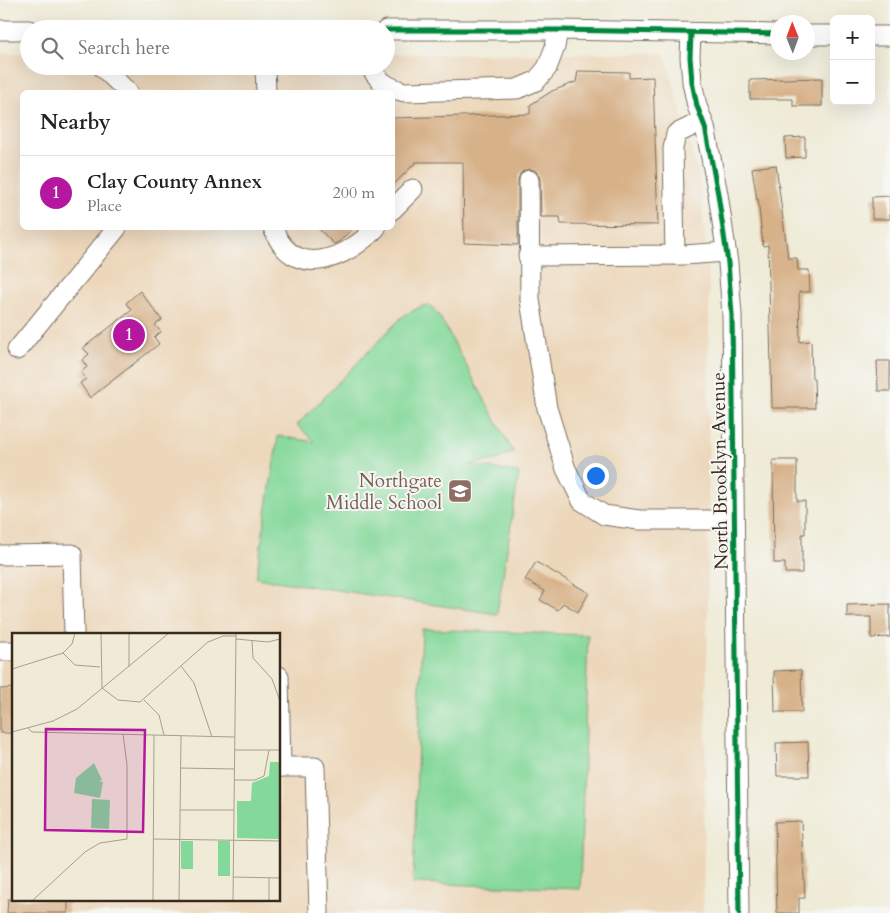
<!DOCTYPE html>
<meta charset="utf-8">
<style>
:root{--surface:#fff;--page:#f2f2f2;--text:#222;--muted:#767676;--line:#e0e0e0;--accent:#b5179e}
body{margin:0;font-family:Cardo,serif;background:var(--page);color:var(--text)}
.controls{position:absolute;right:15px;top:15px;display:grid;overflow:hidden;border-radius:8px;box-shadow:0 5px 20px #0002}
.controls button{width:45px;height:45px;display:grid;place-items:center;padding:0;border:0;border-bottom:1px solid var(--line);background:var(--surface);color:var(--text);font:25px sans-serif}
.compass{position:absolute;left:770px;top:15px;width:45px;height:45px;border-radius:50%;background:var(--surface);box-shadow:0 5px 20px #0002;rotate:359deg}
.you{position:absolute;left:595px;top:475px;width:18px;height:18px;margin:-12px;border:4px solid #fff;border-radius:50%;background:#1a73e8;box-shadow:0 0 0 8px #1a73e833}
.badge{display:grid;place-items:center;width:32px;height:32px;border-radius:50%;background:var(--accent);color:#fff;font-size:16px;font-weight:700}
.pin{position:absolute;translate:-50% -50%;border:2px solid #fff;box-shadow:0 1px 5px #0006}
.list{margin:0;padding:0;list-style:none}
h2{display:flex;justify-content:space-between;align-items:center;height:65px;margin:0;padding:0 20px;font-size:21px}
h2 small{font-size:16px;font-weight:400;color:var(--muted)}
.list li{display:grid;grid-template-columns:32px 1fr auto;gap:15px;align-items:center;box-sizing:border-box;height:75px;padding:0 20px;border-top:1px solid var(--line)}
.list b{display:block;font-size:19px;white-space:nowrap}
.list p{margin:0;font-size:16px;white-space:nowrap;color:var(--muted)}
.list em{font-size:16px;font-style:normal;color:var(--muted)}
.icon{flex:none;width:28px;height:28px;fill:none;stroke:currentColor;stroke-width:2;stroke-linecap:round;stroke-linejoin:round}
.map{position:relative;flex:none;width:890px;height:913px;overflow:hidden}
.search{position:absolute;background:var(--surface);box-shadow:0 5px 20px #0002;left:20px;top:20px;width:375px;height:55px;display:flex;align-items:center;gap:12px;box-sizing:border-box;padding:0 18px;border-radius:28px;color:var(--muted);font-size:19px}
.panel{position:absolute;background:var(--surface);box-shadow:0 5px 20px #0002;left:20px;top:90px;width:375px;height:140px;border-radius:8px}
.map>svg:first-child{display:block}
</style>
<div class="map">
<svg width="890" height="913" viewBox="0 0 890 913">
<rect width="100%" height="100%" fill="#f6f6f2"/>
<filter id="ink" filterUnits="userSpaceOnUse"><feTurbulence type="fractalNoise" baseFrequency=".02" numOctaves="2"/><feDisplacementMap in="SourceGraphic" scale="10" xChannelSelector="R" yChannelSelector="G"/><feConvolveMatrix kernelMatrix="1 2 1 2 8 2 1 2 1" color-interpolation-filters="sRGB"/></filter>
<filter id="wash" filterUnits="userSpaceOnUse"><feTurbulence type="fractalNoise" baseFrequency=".0096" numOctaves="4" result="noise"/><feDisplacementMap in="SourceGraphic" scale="20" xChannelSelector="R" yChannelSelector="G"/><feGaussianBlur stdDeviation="1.12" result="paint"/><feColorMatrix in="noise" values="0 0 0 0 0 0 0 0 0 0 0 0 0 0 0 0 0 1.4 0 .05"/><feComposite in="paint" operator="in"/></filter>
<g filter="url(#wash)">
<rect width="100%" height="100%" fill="#efebd7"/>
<path fill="#ecd7ba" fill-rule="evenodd" d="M0,53H29V66H386V54L665,53L700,180L709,285L708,592L703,913H0ZM22,92H392V228H22ZM14,634H279V899H14Z"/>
<g fill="#84d89a" stroke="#60815c">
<path d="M430,305L440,317L513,452L496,460L469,465L519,473L497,614L256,578L278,436L315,442L297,425L403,316L422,306Z"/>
<path d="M422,629L588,635L580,889L413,883Z"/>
</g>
<g id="blocks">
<g fill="#d7b188">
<path d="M578,71L629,72V78L653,77L658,225L561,224L560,217H541L540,179L538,174L535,170L528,169L523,171L520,174L518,180V245L464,243L463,162H416L392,186V118L530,114V105L552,91L576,82Z"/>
<path d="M822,78V106H793V99H750V80Z"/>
<path d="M805,137V157L786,158L785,138Z"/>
<path d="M776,165L788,258H797L798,270H809L810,292H799L800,342L811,341L812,379H814L815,408H772L768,245L763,246L758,199L757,200L752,168Z"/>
<path d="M890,196V219H872V197Z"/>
<path d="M318,228H353L340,241L334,244Z"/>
<path d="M140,291L162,320L155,325L161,332L154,337L159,344L90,398L80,383L86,379L81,372L87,367L82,360L89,354L83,348L132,310L126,303Z"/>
<path d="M877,361H890V391H878Z"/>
<path d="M773,460H797V501H805V534H802V573H785V563H774Z"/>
<path d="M536,562L589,593L578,612L563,603L558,610L540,600L545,591L525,580Z"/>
<path d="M890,604V637L871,638V617H847V605Z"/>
<path d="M801,670L802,712H775L774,671Z"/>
<path d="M14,688V733H0V689Z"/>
<path d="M808,742L809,776H777L776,743Z"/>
<path d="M801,821L805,898H799V913H777L775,822Z"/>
<path d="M8,899H68V913H7Z"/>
</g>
</g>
</g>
<g filter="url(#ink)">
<use href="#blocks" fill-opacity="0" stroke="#7a6e5f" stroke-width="1"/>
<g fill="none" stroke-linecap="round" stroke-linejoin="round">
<defs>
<g id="minor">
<path d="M0,30H29"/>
<path d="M386,30H558L778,34"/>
<path d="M691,33L690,57L692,82L697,106L705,127L718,194L728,263L732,315L739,913"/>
<path d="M808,35H834"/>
<path d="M871,36H890"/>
<path d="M101,66L128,92"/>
<path d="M265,66L266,92"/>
<path d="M370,66C378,82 388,87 404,92L517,89L536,81L547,68L555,47L558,30"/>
<path d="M529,180L530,300L547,408L566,469L582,501L604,515L639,520H734"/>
<path d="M392,210L413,189"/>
<path d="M273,228C293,282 346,259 376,228"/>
<path d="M675,255L673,149L676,134L702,121"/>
<path d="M528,256L684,255L726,252"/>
<path d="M17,350L117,228"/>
<path d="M0,555L72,554L74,634"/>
<path d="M0,651H14"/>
<path d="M279,676L281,767"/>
<path d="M279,767H315L319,913"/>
</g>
</defs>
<use href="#minor" stroke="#7a6e5f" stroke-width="21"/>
<use href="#minor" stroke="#fff" stroke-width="19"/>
<defs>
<g id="cycleway">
<path d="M386,30H558L778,34"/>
<path d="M691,33L690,57L692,82L697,106L705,127L718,194L728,263L732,315L739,913"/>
</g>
</defs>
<use href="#cycleway" stroke="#f6f6f2" stroke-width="8"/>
<use href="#cycleway" stroke="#00873e" stroke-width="5"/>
</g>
</g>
<defs>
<symbol id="school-square" viewBox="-11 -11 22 22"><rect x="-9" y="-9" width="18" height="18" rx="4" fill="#8d6e63" stroke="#f6f6f2"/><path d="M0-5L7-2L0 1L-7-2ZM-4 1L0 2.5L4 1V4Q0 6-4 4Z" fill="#fff"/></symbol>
</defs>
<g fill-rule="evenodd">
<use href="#school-square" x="446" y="477" width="28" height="28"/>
</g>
<g text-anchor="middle" stroke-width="4" stroke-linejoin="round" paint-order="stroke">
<g font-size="19" fill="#3b2a1e" stroke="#f6f6f2">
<text transform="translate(719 471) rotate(-91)" y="7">North Brooklyn Avenue</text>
</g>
<g font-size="19" fill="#785e54" stroke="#f6f6f2" text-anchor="end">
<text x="442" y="487">Northgate<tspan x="442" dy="22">Middle School</tspan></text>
</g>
</g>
<g transform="translate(12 633)">
<rect width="268" height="268" fill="#efebd7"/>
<path d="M169,208H181V236H169ZM206,208H218V243H206Z" fill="#84d89a"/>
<path d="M258,129H267V206L225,205V168H239L240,150L257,143Z" fill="#84d89a"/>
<path d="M82,130L90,147L87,148L91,149L88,165L62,160L64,145ZM80,166L98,167L97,196L79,195ZM229 188a8 8 0 1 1 16 0a8 8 0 1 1-16 0Z" fill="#84d89a"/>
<path fill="none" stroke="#a79e8d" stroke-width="1" d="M89,0L90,55L106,67L128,69L196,9L211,3H224M117,0V34M224,6L256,9L268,6M240,7L241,25L260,46L268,68M51,20L63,32L88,34M169,33L182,50L200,104M0,36L51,20L60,11L63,0M132,67L147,82L152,102M16,95L20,99L222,104M0,99L41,88L65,76L157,0M223,117H268M168,135L222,136M222,147H243L252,143L257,117M168,177H222M141,206L268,208M221,244L268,245M257,245V267M21,267L73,219L88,210L115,206V132L111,101M141,267L142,102M167,267L169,103M221,267L224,0"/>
<path fill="#b5179e" fill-opacity="0.15" stroke="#b5179e" stroke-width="2.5" d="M34,96L133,97L131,199L33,197Z"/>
<rect width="268" height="268" fill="none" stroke="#3b2a1e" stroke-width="2.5"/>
</g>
</svg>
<div class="controls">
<button>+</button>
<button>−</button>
</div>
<svg class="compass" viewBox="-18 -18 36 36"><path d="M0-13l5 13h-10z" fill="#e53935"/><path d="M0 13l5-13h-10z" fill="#767676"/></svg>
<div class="you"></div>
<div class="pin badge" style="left:129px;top:335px">1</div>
<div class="search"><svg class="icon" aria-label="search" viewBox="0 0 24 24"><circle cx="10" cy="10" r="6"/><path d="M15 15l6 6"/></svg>Search here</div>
<section class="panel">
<h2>Nearby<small></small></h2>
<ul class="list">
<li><span class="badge">1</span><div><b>Clay County Annex</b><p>Place</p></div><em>200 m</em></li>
</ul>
</section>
</div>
